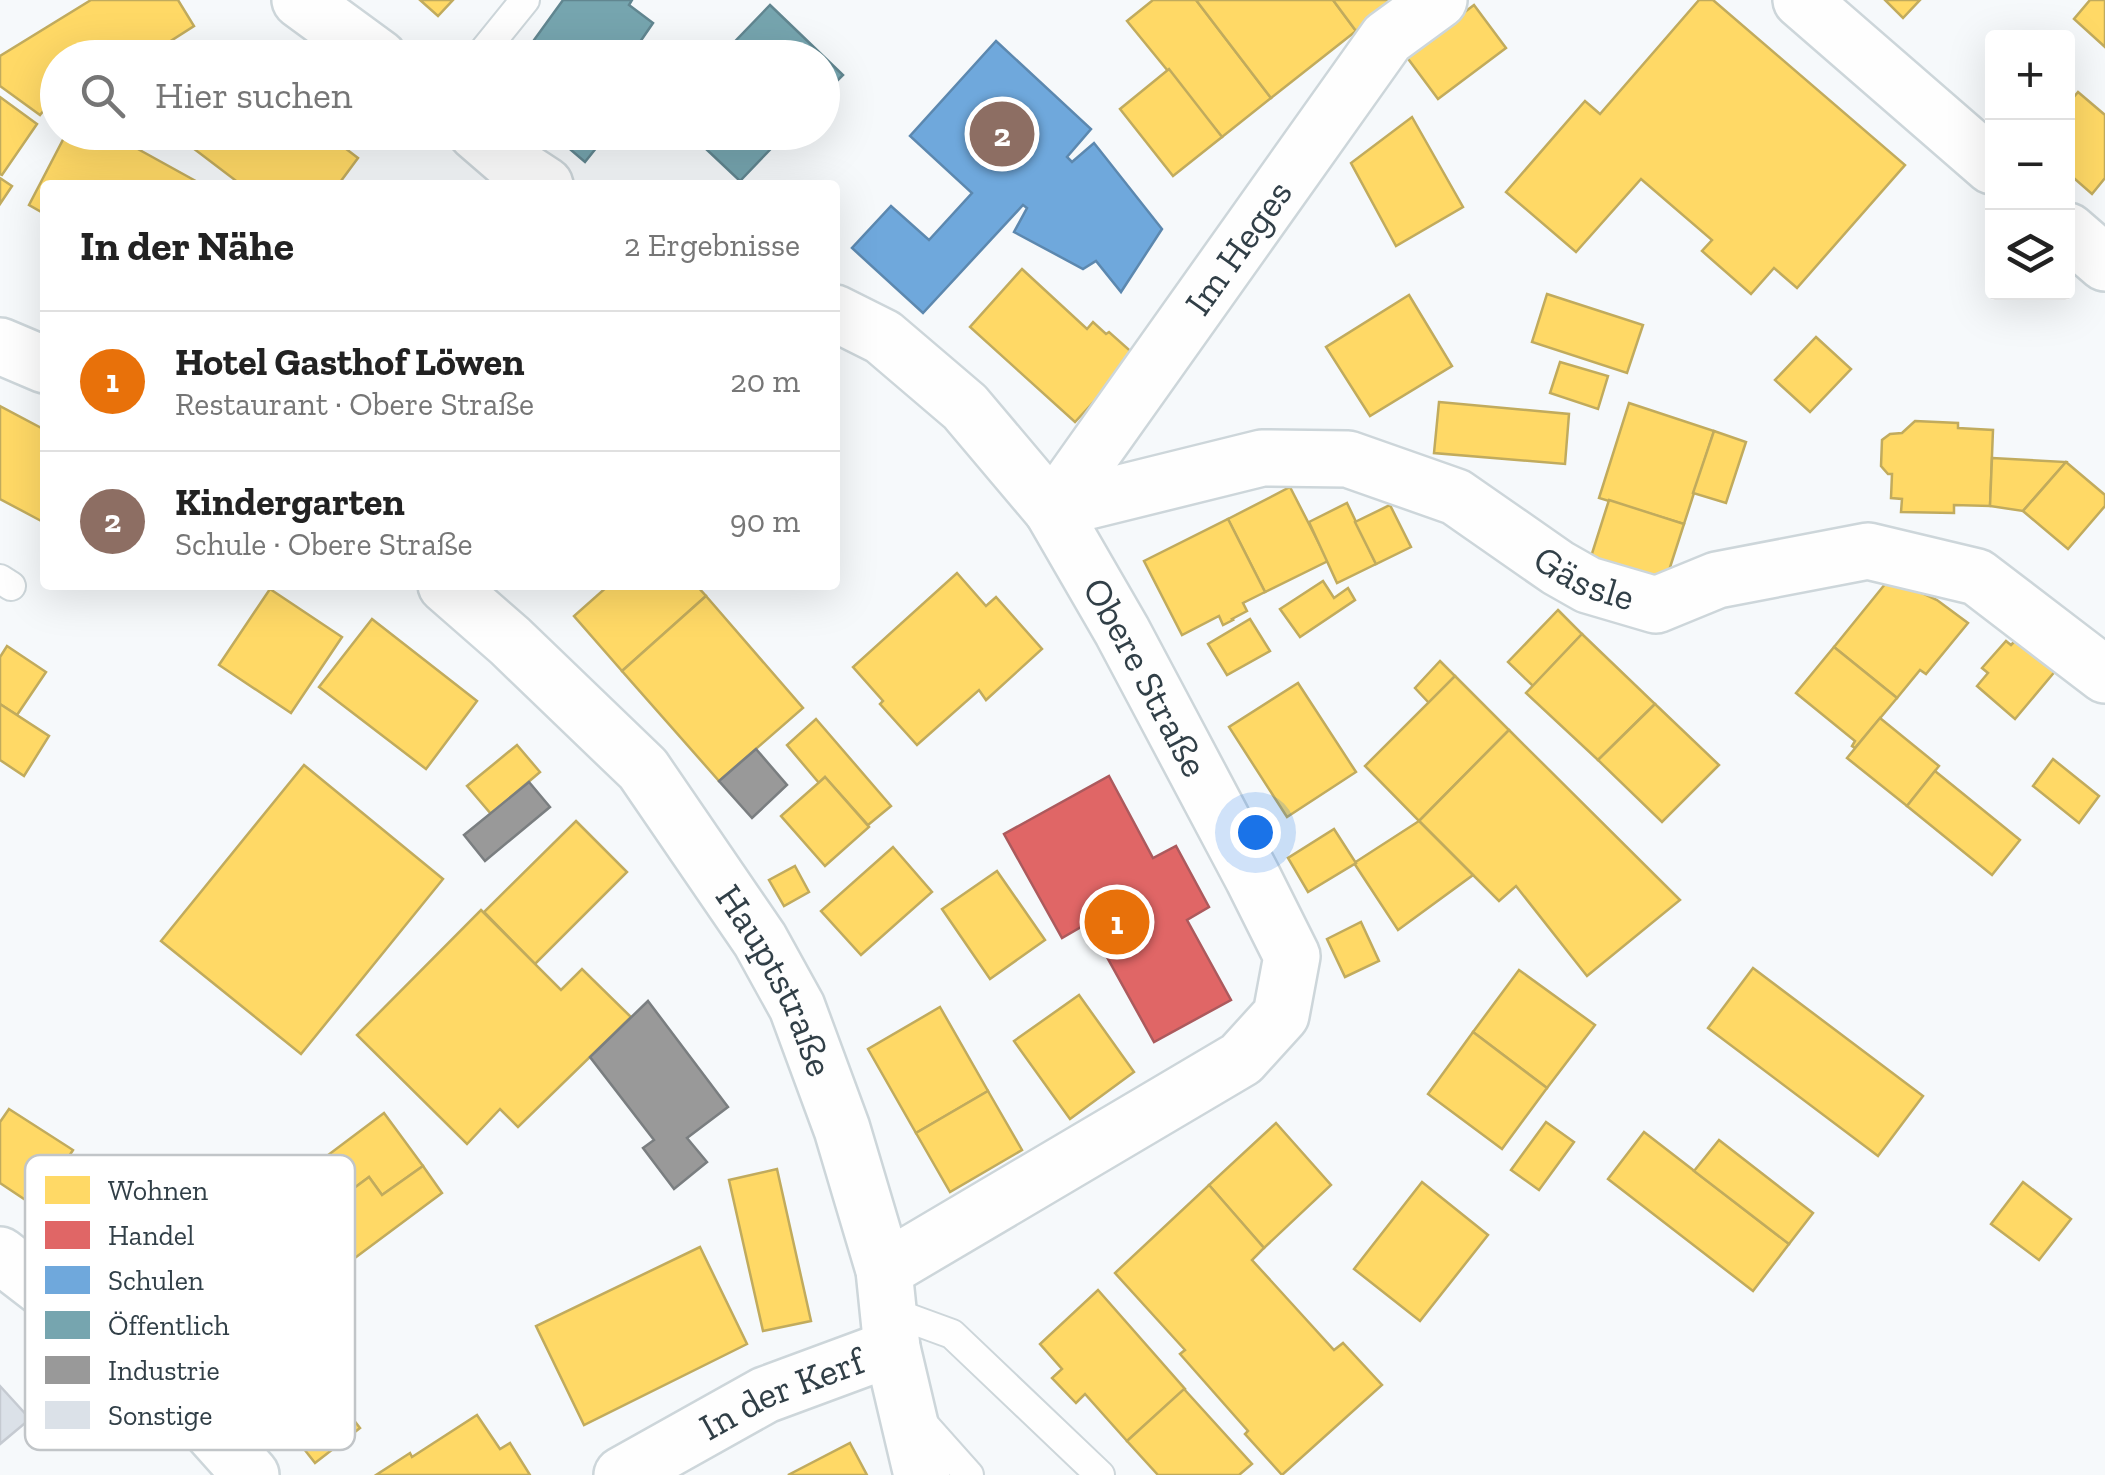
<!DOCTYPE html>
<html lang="de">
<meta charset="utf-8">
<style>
:root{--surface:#fff;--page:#f6f6f6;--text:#222;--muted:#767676;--line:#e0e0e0;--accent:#768086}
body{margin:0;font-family:"Zilla Slab",serif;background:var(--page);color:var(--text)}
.controls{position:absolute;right:30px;top:30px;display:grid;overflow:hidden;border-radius:10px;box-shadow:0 10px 40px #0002}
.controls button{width:90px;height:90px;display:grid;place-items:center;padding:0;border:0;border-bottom:2px solid var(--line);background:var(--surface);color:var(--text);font:50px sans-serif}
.you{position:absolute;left:1255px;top:832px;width:35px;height:35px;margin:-25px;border:8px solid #fff;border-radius:50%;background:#1a73e8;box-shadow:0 0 0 15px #1a73e833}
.badge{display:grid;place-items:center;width:65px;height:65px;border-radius:50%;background:var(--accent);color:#fff;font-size:32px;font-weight:700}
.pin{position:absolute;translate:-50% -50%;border:5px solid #fff;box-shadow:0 2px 10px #0006}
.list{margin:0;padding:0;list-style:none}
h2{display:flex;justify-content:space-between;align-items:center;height:130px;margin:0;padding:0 40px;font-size:42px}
h2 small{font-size:32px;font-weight:400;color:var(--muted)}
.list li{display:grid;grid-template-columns:65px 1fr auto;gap:30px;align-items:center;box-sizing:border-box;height:140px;padding:0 40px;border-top:2px solid var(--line)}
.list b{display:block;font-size:38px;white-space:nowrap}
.list p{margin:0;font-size:32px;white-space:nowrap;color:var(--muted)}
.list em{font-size:32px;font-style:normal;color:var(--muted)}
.icon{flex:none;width:55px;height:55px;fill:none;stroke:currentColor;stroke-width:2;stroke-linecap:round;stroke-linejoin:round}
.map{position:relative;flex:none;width:2105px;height:1475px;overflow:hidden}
.search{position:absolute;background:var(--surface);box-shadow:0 10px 40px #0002;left:40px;top:40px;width:800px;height:110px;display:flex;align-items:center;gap:25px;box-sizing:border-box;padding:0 35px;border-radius:55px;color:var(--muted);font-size:38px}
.panel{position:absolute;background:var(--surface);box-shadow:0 10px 40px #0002;left:40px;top:180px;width:800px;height:410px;border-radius:10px}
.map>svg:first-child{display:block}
</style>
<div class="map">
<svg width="2105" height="1475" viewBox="0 0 2105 1475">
<rect width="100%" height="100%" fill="#f6f9fb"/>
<g fill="#ffd966" stroke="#c1ab5d" stroke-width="2.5">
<path d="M91,0H178L194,26L144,58H58V93L40,115L0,86V56Z"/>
<path d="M420,0H453L438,16Z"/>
<path d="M1153,0H1196L1271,98L1222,137L1127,21Z"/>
<path d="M1196,0H1333L1356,31L1271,98Z"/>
<path d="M1333,0H1405L1373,17L1356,31Z"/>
<path d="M1699,0H1713L1905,165L1797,288L1774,268L1751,294L1702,251L1712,240L1641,179L1576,252L1506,192L1585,101L1600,114Z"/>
<path d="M1885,0H1920L1903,18Z"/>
<path d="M2090,0H2105V47L2074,19Z"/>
<path d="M1474,5L1506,48L1438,99L1406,56Z"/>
<path d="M1169,69L1222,137L1173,176L1120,109Z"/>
<path d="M2078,92L2105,115V178L2092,194L2068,173V104Z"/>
<path d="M0,97L37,124L2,175L0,174Z"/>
<path d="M1412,117L1463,207L1396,246L1351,163Z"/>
<path d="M67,132H107L203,185H45V214L29,205Z"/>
<path d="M199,132H324L358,158L338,185H238L239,183L189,145Z"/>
<path d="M0,178L12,186L0,204Z"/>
<path d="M1022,269L1087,329L1093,322L1106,334L1109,332L1136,356L1075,422L970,327Z"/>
<path d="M1547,294L1643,325L1627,373L1532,342Z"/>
<path d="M1409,295L1452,366L1370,416L1326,347Z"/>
<path d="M1816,337L1851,369L1810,412L1775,380Z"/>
<path d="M1560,362L1608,376L1598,409L1550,393Z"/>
<path d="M1439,402L1569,414L1565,464L1434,453Z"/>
<path d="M1629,403L1714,431L1684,524L1599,498Z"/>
<path d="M0,406L45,430V523L0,499Z"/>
<path d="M1915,421L1958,423V428L1993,430L1990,506L1954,505V513L1901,512L1902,499L1891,498L1892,474H1888L1881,466L1882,440L1890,434L1902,433Z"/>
<path d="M1714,431L1746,442L1726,503L1693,493Z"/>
<path d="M1992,458L2066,462L2023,511L1990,506Z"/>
<path d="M2066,462L2105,495V506L2068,549L2023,511Z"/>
<path d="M1290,487L1328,561L1265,592L1228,519Z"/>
<path d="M1609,500L1684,524L1664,586L1589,563Z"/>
<path d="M1347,503L1376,564L1337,583L1309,522Z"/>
<path d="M1390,505L1411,547L1376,564L1355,522Z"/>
<path d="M1228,519L1265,592L1243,603L1247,611L1232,619L1233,620L1223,625L1219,616L1182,635L1144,561Z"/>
<path d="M957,573L986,606L996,597L1042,649L986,700L979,690L917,745L880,704L883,701L853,667Z"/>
<path d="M1890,578L1937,600L1968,623L1926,674L1920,670L1897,698L1834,647Z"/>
<path d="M1323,581L1334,598L1348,588L1355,600L1300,637L1280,609Z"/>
<path d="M609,585H696L706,596L622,671L574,616Z"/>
<path d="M270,589L342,637L291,713L219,665Z"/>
<path d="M706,596L803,708L719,781L622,671Z"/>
<path d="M1558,610L1582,634L1533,686L1508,662Z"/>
<path d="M372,619L477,701L426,769L319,687Z"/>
<path d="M1250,619L1270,651L1227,675L1208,644Z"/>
<path d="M1582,634L1655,704L1598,760L1526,693Z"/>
<path d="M2019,637L2057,669L2015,719L1977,686L1988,673L1982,668L2006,641L2011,645Z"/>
<path d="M7,646L46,672L17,715L0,704V657Z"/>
<path d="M1834,647L1897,698L1855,748L1852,746L1855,741L1796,693Z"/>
<path d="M1440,661L1455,676L1429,703L1415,688Z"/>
<path d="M1455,676L1509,730L1419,821L1365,766Z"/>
<path d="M1298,683L1356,772L1287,817L1229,727Z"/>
<path d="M0,704L49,736L24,776L0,760Z"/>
<path d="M1655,704L1719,765L1662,822L1598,760Z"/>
<path d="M1880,718L1939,766L1907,806L1847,758Z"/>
<path d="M816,719L891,806L868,825L825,777L819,783L787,745Z"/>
<path d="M1509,730L1680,900L1587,976L1516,886L1499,901L1419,821Z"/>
<path d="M517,745L540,772L491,814L467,786Z"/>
<path d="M2053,759L2099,796L2079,823L2033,786Z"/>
<path d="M304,765L443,879L301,1054L161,941Z"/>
<path d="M1935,771L2020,840L1992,875L1907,806Z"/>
<path d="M825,777L869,827L825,866L781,816Z"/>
<path d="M576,821L627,872L535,964L484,912Z"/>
<path d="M1419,821L1473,875L1398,930L1354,863Z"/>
<path d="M1334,829L1356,863L1308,892L1288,858Z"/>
<path d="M893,847L932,892L861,955L821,911Z"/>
<path d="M795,866L809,892L784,906L769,880Z"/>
<path d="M997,871L1045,940L990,979L942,909Z"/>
<path d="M481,910L561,990L582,969L631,1017L518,1127L500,1109L467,1144L357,1035Z"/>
<path d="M1361,922L1379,961L1345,977L1327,939Z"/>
<path d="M1753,968L1923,1096L1878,1156L1708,1028Z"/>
<path d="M1519,970L1595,1025L1547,1088L1473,1032Z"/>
<path d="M1079,995L1134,1072L1070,1119L1014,1041Z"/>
<path d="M940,1007L988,1091L916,1133L868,1049Z"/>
<path d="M1473,1032L1547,1088L1502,1149L1428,1094Z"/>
<path d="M988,1091L1022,1150L950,1192L916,1133Z"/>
<path d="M9,1109L73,1150L36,1207L0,1183V1122Z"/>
<path d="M384,1113L423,1166L382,1195L369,1177L268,1252L243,1219Z"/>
<path d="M1546,1122L1574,1142L1539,1190L1511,1170Z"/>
<path d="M1276,1123L1331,1185L1264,1248L1209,1185Z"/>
<path d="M1644,1132L1789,1244L1753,1291L1608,1179Z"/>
<path d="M1719,1140L1813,1213L1789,1244L1694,1171Z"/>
<path d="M423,1166L442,1193L332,1275L331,1273L300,1295L268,1252L369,1177L382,1195Z"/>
<path d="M777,1169L811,1321L763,1331L729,1180Z"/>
<path d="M1422,1182L1488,1235L1420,1321L1354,1269Z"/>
<path d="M2023,1182L2071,1219L2039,1260L1991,1224Z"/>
<path d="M1209,1185L1264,1248L1252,1260L1334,1350L1343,1343L1382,1385L1282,1475L1245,1434L1248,1431L1180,1354L1185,1350L1115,1273Z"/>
<path d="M700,1247L747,1344L584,1425L536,1326Z"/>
<path d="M1098,1290L1185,1389L1127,1441L1085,1394L1076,1403L1052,1378L1062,1369L1040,1344Z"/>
<path d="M286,1333L360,1428L315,1463L240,1367Z"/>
<path d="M1184,1389L1252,1464L1239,1475H1158L1127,1441Z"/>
<path d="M477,1415L500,1449L510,1443L530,1475H376L410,1453L412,1457Z"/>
<path d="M850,1443L867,1475H788Z"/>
</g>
<path fill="#e06666" stroke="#ac5a5d" stroke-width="2.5" d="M1109,776L1153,858L1176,846L1209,907L1187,920L1231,1000L1154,1042L1088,923L1062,938L1004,834Z"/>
<path fill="#6fa8dc" stroke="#5c88af" stroke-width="2.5" d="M996,41L1091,129L1067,157L1072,162L1094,143L1162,229L1121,292L1096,261L1083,269L1014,232L1027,208L1023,205L923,313L852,248L891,206L929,240L972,193L910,136Z"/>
<g fill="#76a5af" stroke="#618690" stroke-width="2.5">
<path d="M563,0H632L629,5L653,23L629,58H533L526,51Z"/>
<path d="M770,5L843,75L822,96V58H719Z"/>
<path d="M515,132H609L585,162L557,138L528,140L526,147Z"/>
<path d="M688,132H787L740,181Z"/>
</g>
<g fill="#999" stroke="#7a7e80" stroke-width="2.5">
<path d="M756,749L787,785L752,818L719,781Z"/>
<path d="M529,782L550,807L485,861L464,835Z"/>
<path d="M648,1001L728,1107L687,1138L707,1162L674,1189L643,1148L654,1140L590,1057Z"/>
</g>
<path fill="#dbe1e8" stroke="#c5cad1" stroke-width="2.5" d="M0,1386L30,1419L0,1444Z"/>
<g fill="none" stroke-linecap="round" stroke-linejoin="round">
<defs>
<g id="lane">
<path d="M478,58L525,0"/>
<path d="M0,579L11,586"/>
<path d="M889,1311L952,1334L1100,1475"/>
<path d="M920,1420L969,1475"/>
</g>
<g id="street">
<path d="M300,0L379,58"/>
<path d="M1801,0L1992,166"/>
<path d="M476,132L513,164L545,185"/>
<path d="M2068,231L2105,263"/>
<path id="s1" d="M835,313L883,337L965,407L1052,510L1122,631L1253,878L1292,956L1281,1015L1241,1059L884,1270"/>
<path id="s2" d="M1052,510L1262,458L1348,459L1456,497L1558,568L1588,585L1656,605L1717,580L1868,551L1977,577L2105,675"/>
<path id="s3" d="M1052,510L1387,38L1439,0"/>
<path d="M0,1255L175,1390L251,1475"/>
<path id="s4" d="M622,1475L765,1395L892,1348"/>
</g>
<g id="secondary">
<path d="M0,346L45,365"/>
<path id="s5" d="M446,585L510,641L643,769L760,940L797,1007L842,1129L884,1270L892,1348L922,1475"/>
</g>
</defs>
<use href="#lane" stroke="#cdd6da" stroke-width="32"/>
<use href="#street" stroke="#cdd6da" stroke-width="60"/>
<use href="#secondary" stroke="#cdd6da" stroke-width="60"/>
<use href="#lane" stroke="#fefefe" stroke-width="28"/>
<use href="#street" stroke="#fefefe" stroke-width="55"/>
<use href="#secondary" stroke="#fefefe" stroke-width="55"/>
</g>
<g text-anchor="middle" stroke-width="10" stroke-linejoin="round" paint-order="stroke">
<g font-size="38" fill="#313f47" stroke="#fff">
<text dy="13" stroke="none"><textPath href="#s3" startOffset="322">Im Heges</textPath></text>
<text dy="13" stroke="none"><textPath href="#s2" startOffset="570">Gässle</textPath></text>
<text dy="13" stroke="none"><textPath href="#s1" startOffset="488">Obere Straße</textPath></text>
<text dy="13" stroke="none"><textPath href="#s5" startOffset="520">Hauptstraße</textPath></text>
<text dy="13" stroke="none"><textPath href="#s4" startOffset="180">In der Kerf</textPath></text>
</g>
</g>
<rect x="25" y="1155" width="330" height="295" rx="15" fill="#fff" stroke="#c1c5c8" stroke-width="2.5"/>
<rect x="45" y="1176" width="45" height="28" fill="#ffd966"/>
<rect x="45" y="1221" width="45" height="28" fill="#e06666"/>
<rect x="45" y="1266" width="45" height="28" fill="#6fa8dc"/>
<rect x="45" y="1311" width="45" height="28" fill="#76a5af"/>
<rect x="45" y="1356" width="45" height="28" fill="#999"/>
<rect x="45" y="1401" width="45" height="28" fill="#dbe1e8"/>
<g font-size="28" fill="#313f47">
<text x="108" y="1200">Wohnen</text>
<text x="108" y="1245">Handel</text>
<text x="108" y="1290">Schulen</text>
<text x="108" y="1335">Öffentlich</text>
<text x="108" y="1380">Industrie</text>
<text x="108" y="1425">Sonstige</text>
</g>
</svg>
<div class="controls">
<button>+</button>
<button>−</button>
<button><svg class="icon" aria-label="layers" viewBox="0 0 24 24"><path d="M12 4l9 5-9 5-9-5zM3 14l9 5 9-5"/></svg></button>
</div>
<div class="you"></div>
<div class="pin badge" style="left:1117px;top:922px;background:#e8710a">1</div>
<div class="pin badge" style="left:1002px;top:134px;background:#8d6e63">2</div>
<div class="search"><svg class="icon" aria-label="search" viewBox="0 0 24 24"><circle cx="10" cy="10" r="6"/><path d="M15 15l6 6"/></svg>Hier suchen</div>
<section class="panel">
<h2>In der Nähe<small>2 Ergebnisse</small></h2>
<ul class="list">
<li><span class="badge" style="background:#e8710a">1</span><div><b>Hotel Gasthof Löwen</b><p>Restaurant · Obere Straße</p></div><em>20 m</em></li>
<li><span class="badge" style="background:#8d6e63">2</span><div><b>Kindergarten</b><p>Schule · Obere Straße</p></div><em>90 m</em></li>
</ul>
</section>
</div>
